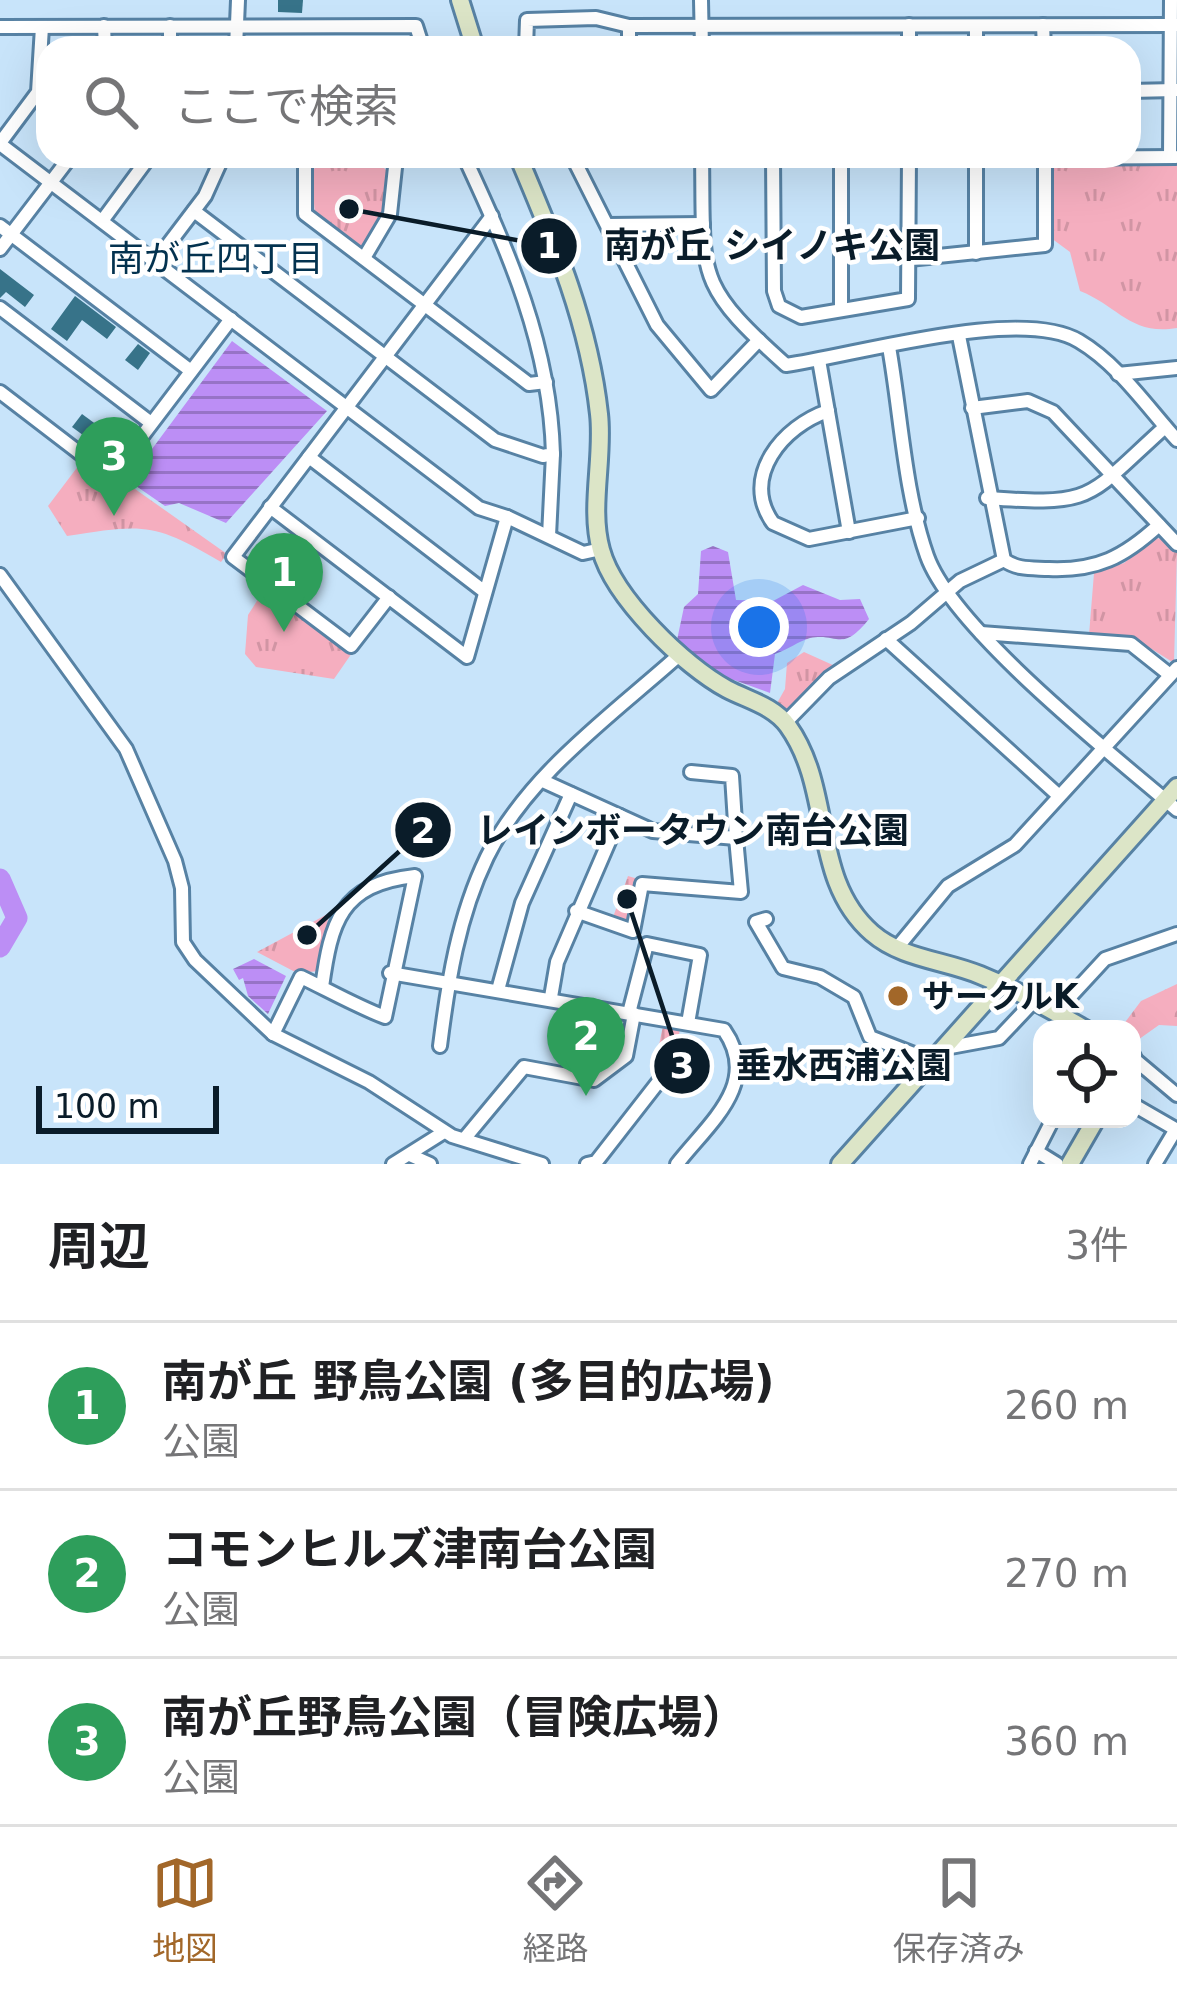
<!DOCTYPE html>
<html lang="ja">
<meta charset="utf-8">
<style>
:root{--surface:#fff;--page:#f2f2f2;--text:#202124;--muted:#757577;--line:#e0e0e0;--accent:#a26729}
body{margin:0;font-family:"DejaVu Sans","Noto Sans JP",sans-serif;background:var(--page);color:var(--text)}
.controls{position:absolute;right:36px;bottom:36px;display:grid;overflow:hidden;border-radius:24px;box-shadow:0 12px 48px #0002}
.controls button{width:108px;height:108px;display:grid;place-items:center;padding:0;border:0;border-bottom:3px solid var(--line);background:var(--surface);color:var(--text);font:60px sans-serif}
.scale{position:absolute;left:36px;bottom:30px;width:183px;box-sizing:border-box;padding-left:12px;border:6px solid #0a1c29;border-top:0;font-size:33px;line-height:42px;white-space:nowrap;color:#0a1c29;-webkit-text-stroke:9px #fff;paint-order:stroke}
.you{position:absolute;left:759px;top:627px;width:42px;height:42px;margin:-30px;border:9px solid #fff;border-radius:50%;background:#1a73e8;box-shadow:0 0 0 18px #1a73e833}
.badge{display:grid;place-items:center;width:78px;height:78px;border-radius:50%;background:var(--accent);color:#fff;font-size:39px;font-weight:700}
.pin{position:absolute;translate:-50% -99px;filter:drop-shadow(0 3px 6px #0008)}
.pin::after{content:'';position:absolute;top:63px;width:42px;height:36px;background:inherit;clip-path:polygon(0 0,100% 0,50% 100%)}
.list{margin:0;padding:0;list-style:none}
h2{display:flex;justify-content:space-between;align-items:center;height:156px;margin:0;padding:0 48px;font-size:51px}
h2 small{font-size:39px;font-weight:400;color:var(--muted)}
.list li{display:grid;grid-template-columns:78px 1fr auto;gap:36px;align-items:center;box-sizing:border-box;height:168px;padding:0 48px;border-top:3px solid var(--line)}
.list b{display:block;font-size:45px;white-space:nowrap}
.list p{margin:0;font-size:39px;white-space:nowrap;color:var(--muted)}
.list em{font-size:39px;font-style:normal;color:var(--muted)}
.icon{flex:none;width:66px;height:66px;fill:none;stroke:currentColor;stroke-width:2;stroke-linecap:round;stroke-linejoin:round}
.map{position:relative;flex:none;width:1177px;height:1164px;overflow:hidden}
.search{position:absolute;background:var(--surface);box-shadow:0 12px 48px #0002;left:36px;right:36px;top:36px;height:132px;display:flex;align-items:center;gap:30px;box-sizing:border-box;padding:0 42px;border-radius:36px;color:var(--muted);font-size:45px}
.sheet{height:660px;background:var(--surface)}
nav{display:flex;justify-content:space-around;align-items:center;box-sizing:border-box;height:168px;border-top:3px solid var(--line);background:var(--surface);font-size:33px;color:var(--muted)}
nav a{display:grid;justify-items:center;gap:6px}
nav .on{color:var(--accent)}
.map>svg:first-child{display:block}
</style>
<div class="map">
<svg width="1177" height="1164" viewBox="0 0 1177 1164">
<defs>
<pattern id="forest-crowns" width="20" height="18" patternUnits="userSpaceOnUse" patternTransform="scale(3)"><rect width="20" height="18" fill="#f5aebf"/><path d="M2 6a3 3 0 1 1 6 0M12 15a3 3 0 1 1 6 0" fill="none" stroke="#d195a4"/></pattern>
<pattern id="park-tufts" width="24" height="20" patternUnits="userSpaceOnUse" patternTransform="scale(3)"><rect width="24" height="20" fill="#f5aebf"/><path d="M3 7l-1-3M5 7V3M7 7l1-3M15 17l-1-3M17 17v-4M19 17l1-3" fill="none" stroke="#d195a4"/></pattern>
<pattern id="water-rules" width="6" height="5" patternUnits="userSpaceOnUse" patternTransform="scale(3)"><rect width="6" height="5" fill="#bc8ef5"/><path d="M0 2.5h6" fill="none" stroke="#9773c6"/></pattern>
</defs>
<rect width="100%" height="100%" fill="#c8e4fa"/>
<path fill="url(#forest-crowns)" d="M1177,984V1026L1159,1025L1135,1042L1132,1029H1120L1141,1001Z"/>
<g fill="url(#park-tufts)">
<path d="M1057,164H1177V328C1131,336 1118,306 1080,291L1070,252L1051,238L1049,171Z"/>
<path d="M317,166H382L389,173L384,213L367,246L359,247L315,214L311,172Z"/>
<path d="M82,461L112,485L118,477L227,554L221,562C154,522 143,524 67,536L48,506Z"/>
<path d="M1154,538L1165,539L1177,552L1174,663L1134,638L1089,635L1094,573L1124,563Z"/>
<path d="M262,593L352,653L334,679L256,667L245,654L248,615Z"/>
<path d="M804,652L835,666L784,711L776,705L785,689L787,663Z"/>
<path d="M628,876L638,879L625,924L612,920Z"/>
<path d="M335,910L328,919L320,971L297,973L257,952Z"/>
<path d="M663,1026L680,1029L675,1057L665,1055L663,1061L656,1059Z"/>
</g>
<g fill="url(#water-rules)">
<path d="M232,341L327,411L226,523L179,503L165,506L123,477L135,464L144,470L152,449Z"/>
<path d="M713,546L728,552L736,600L773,601L803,585L840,600L860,599L869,619C841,654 838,632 810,638C799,641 787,650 775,654L770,693L734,680L731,684L677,640L684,607L698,594L701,551Z"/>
<path d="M254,959L286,976L268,1014L248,996L243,978L239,980L233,969Z"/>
</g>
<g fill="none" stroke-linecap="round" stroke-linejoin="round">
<path stroke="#bc8ef5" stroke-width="21" d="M0,879L17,918L0,947"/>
</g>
<g fill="#377389">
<path d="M278,0H303L302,13L278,12Z"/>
<path d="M0,269L34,295L25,307L6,292L0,298Z"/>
<path d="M75,296L116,327L107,339L82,320L67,341L51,329Z"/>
<path d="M138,344L150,353L138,370L125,360Z"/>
<path d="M82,414L101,428L91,441L72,427Z"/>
</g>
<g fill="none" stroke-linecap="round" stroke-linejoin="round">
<defs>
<g id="street">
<path d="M701,0L702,48"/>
<path d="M909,25V48"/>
<path d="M1043,25L1044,48"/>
<path d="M104,26L105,48"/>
<path d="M629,26V48"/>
<path d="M976,26V48"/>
<path d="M0,27L416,26L423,48"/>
<path d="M170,48V26"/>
<path d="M236,48L238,0"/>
<path d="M526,48L527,20L596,18L629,26L1177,25"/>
<path d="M1129,91L1176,90"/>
<path d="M0,143L38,92L42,27"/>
<path d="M0,144L479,508L507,517L467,657L270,507"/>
<path d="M572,156L657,325L711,390L759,340"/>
<path d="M702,156C704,276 693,282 786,365C857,355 1020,306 1079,341C1118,364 1147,407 1177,440"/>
<path d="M773,156L774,291L779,306L801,317L908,299L909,156"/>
<path d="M841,156V310"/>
<path d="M976,156V253"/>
<path d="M222,157L686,156"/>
<path d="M1170,157L1171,0"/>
<path d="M305,158V214L529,384L546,382"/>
<path d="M1045,158L1175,157"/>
<path d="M194,211L495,440L543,456L553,454C550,345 509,253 464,156"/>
<path d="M102,221L150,156"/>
<path d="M608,225L703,224"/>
<path d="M0,226L191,371"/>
<path d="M0,249L71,156"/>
<path d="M364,258L390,214L396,158"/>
<path d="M909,259L1045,245V156"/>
<path d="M155,262L205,196L223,156"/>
<path d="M0,308L151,423"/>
<path d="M959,336L1004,560C1018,570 1032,568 1049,569C1097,571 1124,557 1159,525"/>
<path d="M889,347C901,414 904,491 927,556C953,629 1113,755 1177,810"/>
<path d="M819,360L849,532"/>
<path d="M1118,374L1177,368"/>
<path d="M0,392L111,477L231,319"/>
<path d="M972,408L1028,401L1053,412L1177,544"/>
<path d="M828,411C783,426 740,477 773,523L809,539L918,518"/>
<path d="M309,457L485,592"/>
<path d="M987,498C1097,506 1086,498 1165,427"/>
<path d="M507,517L583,553L601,549"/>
<path d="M549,536L553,454"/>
<path d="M0,575L126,749L175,861L182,888L183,942L195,960L273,1034L369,1082L452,1136L542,1164"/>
<path d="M389,597L351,646L233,557L492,216"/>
<path d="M981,633L1131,644L1170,675"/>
<path d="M886,639L1058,795"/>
<path d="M786,722L829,678L911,623L960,581L1004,560"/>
<path d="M543,781L620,816L557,962L551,997"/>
<path d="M620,816L653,831L736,838L732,776L691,772"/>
<path d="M576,911L633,931L642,884L741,892L736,838"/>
<path d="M766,919L756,922L783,968L820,977L854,997L870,1037L932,1061"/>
<path d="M896,949L948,886L1015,845L1177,668"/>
<path d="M390,973L724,1030C761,1083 710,1122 677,1164"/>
<path d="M498,990L522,903L571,794"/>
<path d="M1056,1012L1105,959L1177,934"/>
<path d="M629,1013L647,944L700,955L688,1023"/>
<path d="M273,1034L301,977C328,990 356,1006 385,1017L415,876C340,884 331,923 322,987"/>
<path d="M440,1046C448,982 458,917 487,857C527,775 612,715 678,656"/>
<path d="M945,1048L999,1038L1034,1001"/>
<path d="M1133,1058L1177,1095"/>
<path d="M1132,1104L1177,1130"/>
<path d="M465,1138L524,1067L594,1080L626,1056L634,1014"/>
<path d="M1036,1151L1057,1164"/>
<path d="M410,1155L430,1164"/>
<path d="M393,1164L444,1132"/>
<path d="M587,1164L596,1162L663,1076"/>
<path d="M1030,1164L1053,1119"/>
<path d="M1155,1164L1176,1129"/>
</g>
<g id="secondary">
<path d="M460,0L475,48"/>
<path d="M518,156C554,241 589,322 599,414C604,458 589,508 601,550C614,598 684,666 727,689C748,700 774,706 788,726C834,790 810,879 872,933C902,959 944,960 980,975C1017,990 1051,1010 1085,1029"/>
<path d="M1132,1057V1059"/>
<path d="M840,1164L1177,787"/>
<path d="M1070,1164L1096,1119"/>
</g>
</defs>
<use href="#street" stroke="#5782a4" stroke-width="18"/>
<use href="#secondary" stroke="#5782a4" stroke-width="22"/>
<use href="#street" stroke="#fff" stroke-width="12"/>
<use href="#secondary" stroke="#dce5c7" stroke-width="16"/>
</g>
<circle fill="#a26729" stroke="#fff" stroke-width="4.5" cx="898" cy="996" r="12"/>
<g text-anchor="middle" stroke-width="9" stroke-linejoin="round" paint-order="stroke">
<g font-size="33" font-weight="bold" fill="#0a1c29" stroke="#fff" text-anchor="start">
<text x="922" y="1008">サークルK</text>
</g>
<g font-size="36" fill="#03324f" stroke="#fff">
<text x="216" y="271">南が丘四丁目</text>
</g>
</g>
<path fill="none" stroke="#0a1c29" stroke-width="4.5" d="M349 209L549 246M307 935L423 830M627 899L682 1066"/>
<g fill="#0a1c29" stroke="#fff" stroke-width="4.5">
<circle cx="349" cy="209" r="12"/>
<circle cx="307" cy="935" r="12"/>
<circle cx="627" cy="899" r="12"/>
<circle cx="549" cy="246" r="30"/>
<circle cx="423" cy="830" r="30"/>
<circle cx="682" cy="1066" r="30"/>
</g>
<g font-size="36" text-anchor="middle" font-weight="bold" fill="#fff">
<text x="549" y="258">1</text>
<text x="423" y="843">2</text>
<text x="682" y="1078">3</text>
</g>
<g font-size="36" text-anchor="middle" font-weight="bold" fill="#0a1c29" stroke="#fff" stroke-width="9" stroke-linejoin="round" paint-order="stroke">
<text x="772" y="258">南が丘 シイノキ公園</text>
<text x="693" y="843">レインボータウン南台公園</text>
<text x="844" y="1078">垂水西浦公園</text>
</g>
</svg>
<div class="controls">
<button><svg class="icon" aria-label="locate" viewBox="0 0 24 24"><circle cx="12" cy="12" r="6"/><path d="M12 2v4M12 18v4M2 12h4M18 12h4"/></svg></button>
</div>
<div class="scale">100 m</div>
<div class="you"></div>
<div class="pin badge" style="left:284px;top:632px;background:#2e9e5b">1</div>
<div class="pin badge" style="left:586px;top:1096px;background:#2e9e5b">2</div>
<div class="pin badge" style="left:114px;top:516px;background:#2e9e5b">3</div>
<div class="search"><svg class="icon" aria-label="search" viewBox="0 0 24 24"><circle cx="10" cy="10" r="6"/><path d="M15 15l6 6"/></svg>ここで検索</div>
</div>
<section class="sheet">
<h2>周辺<small>3件</small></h2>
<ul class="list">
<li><span class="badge" style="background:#2e9e5b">1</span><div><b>南が丘 野鳥公園 (多目的広場)</b><p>公園</p></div><em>260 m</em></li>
<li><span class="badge" style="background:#2e9e5b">2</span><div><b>コモンヒルズ津南台公園</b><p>公園</p></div><em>270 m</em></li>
<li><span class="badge" style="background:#2e9e5b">3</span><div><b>南が丘野鳥公園（冒険広場）</b><p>公園</p></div><em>360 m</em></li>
</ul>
</section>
<nav>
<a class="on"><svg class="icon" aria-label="map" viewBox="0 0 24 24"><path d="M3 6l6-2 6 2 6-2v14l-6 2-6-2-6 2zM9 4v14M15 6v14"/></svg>地図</a>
<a><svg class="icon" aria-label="directions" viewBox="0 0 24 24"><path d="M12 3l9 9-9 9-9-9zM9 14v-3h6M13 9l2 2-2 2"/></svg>経路</a>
<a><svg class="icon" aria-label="saved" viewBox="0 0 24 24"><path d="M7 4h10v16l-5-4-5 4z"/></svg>保存済み</a>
</nav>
